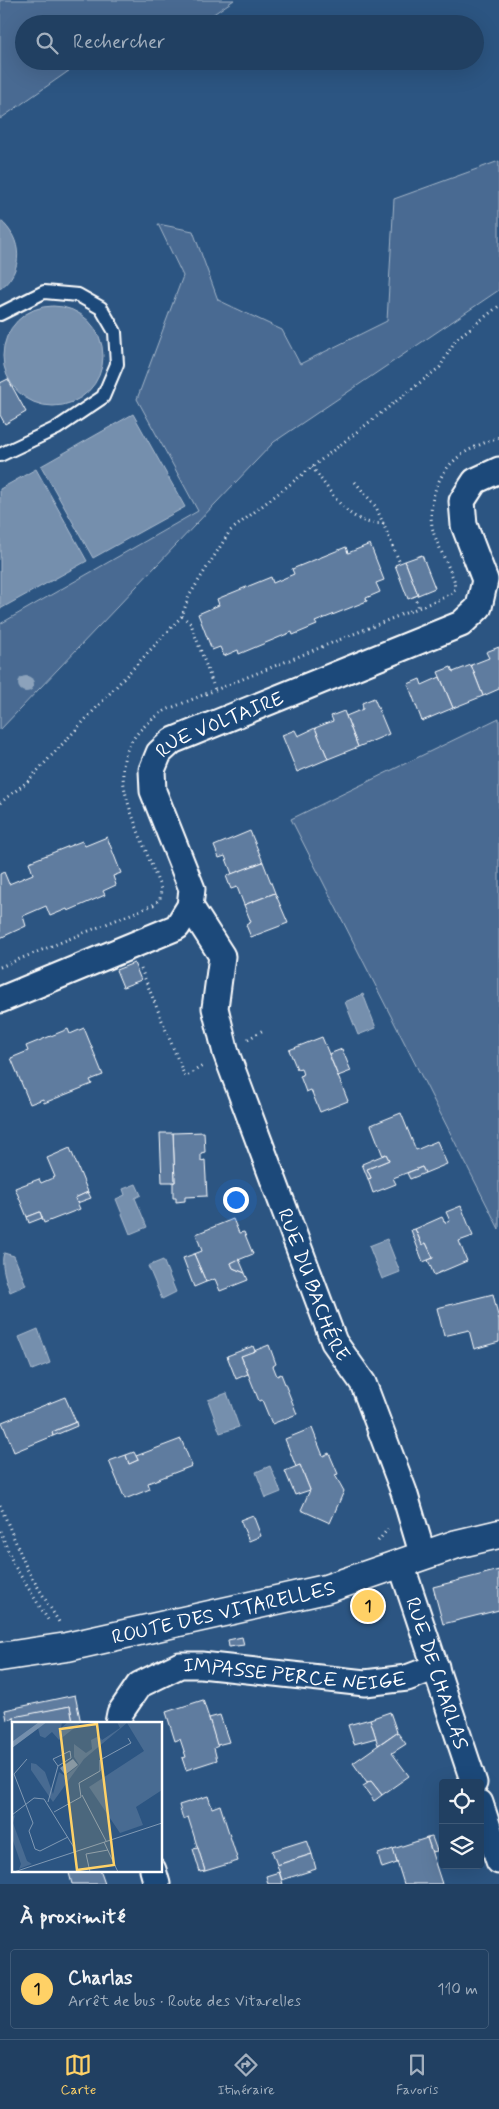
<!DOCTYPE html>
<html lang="fr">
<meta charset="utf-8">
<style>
:root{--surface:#214062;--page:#2d4b6b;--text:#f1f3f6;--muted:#a2afbe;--line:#3e5977;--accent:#ffd166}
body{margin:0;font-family:Mynerve,sans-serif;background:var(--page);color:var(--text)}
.controls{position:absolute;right:15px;bottom:15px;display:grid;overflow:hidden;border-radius:5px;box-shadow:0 5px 20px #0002}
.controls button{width:45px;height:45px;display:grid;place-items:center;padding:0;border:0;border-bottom:1px solid var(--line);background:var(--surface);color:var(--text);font:25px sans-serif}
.you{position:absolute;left:235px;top:1199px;width:18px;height:18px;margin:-12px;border:4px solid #fff;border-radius:50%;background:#1a73e8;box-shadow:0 0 0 8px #1a73e833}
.badge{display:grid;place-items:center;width:32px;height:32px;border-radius:50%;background:var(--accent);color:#111;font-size:16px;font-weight:700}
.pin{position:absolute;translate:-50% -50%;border:2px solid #fff;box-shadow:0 1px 5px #0006}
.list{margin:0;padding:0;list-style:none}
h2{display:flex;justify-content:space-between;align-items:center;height:65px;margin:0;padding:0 20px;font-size:21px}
h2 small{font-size:16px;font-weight:400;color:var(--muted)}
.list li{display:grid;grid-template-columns:32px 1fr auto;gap:15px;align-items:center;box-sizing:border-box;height:80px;margin:0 10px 10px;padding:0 10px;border:1px solid var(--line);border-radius:5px}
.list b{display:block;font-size:19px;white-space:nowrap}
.list p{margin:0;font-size:16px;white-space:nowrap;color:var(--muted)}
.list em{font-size:16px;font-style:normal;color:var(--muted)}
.icon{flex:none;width:28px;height:28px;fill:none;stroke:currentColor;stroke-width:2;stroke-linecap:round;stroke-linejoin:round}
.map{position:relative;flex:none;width:499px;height:1884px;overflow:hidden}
.search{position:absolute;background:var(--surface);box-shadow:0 5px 20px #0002;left:15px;right:15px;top:15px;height:55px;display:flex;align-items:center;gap:12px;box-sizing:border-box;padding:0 18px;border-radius:28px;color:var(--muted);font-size:19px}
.sheet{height:155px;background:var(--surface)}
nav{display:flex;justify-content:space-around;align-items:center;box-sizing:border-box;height:70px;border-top:1px solid var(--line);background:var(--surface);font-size:14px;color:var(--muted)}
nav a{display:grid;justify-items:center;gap:2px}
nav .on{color:var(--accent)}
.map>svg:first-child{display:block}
</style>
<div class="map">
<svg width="499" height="1884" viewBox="0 0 499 1884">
<rect width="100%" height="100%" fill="#2c5582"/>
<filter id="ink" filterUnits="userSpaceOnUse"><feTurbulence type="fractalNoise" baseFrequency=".02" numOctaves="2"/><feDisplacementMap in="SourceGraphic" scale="10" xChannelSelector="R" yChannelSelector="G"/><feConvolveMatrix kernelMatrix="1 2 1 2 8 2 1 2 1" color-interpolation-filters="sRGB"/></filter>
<g filter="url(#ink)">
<g fill="#486b92" stroke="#a4b5c8">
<path d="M0,0H234L199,24H24V61H83L0,119Z"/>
<path d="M499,161V290L274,442L0,730V624L198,511L137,399L183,276L158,224L193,231L218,300L282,330L300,364L387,321L394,199Z"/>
<path d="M499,718V1229L291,819Z"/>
</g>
<g fill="#748fad" stroke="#acbcce">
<path d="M0,220C23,239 24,271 0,289Z"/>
<circle cx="53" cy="356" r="50"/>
<path d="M133,414L185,507L93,558L41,466Z"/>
<path d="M36,469L87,561L0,609V489Z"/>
<path d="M363,994L376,1028L358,1035L345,1002Z"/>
<path d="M136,1184L141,1195L135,1198L147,1227L130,1234L116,1199L125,1195L123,1189Z"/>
<path d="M387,1239L400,1272L382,1279L369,1246Z"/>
<path d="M4,1253L14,1256L26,1285L10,1292C6,1280 0,1263 4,1253Z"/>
<path d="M163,1260L176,1292L162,1299L148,1266Z"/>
<path d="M38,1329L50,1363L32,1370L19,1337Z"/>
<path d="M227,1393L239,1427L220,1433L208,1400Z"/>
<path d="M270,1466L281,1492L266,1498L256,1472Z"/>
</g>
<g fill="#5e7c9f" stroke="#fff">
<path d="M8,379L26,412L5,424L0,415V383Z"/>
<path d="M370,544L384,580L376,583L380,592L366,598L367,601L315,622L317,625L293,635L292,632L239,654L238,650L224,656L220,647L212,650L198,614L219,605L217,599L271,577L273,583L294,574L292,569L346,547L348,553Z"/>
<path d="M422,555L435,588L418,595L405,561Z"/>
<path d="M405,561L418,595L408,599L395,565Z"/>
<path d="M499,647V689L483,696L471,665L489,658L486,652Z"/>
<path d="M471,665L483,696L453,708L438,672L451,667L453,672Z"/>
<path d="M440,677L453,708L422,721L408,684L420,679L422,685Z"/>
<path d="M374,698L389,734L358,747L346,716L363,709L362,703Z"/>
<path d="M344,711L358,747L328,759L315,728L333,721L331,716Z"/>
<path d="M315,728L328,759L297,772L282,735L295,730L298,736Z"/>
<path d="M250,831L263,862L232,874L225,856L219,858L214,846Z"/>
<path d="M107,837L121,873L113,876L116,885L103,891L105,895L68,911L67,909L50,916L46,906L23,916L26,926L0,938V874L4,872L9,884L33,874L29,862L82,841L85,846Z"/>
<path d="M263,862L275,893L244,905L237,887L231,889L226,876Z"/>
<path d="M275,893L288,923L251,937L246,925L251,922L244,905Z"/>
<path d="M134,963L141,980L123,987L116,970Z"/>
<path d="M84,1028L103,1075L90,1080L92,1084L44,1103L43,1099L30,1104L11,1058L28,1051L26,1046L68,1029L70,1034Z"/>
<path d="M322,1037L348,1101L320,1112L311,1090L306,1092L300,1076L303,1075L301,1068L297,1069L289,1050Z"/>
<path d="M342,1049L351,1071L338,1076L329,1054Z"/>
<path d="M401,1113L416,1150L437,1141L447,1164L425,1173L422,1167L393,1178L396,1184L373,1193L368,1179L371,1178L367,1169L389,1160L386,1154L383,1156L371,1125Z"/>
<path d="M204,1132L205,1152L201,1153V1161L205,1160L207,1196L185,1197V1201L176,1202V1198H173V1182H175L173,1133Z"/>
<path d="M160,1133H173L175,1182H162Z"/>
<path d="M70,1148L88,1192L75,1198L80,1209L44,1223L40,1212L27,1217L15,1188L39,1179L41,1183L55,1177L47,1158Z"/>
<path d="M386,1154L389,1160L367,1169L371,1178L368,1179L362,1164Z"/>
<path d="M422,1167L425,1173L410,1179L407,1173Z"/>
<path d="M88,1192L91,1198L77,1203L75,1198Z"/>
<path d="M461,1206L473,1236L459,1241L467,1261L434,1275L428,1260L433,1258L426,1243L422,1245L415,1229L442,1217L445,1223L450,1221L446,1212Z"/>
<path d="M40,1212L42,1218L29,1223L27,1217Z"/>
<path d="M233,1219L239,1233L244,1232L253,1254L231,1263L233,1268L245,1273L248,1280L220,1291L215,1279L206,1282L194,1254L202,1251L196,1234Z"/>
<path d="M415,1229L422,1245L426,1243L433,1258L423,1262L411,1230Z"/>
<path d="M194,1254L206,1282L194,1287L183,1258Z"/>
<path d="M239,1259L245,1273L233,1268L231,1263Z"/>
<path d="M493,1294L499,1320V1342L474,1349L469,1330L444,1336L437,1308Z"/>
<path d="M269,1345L276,1364L273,1366L277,1376L281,1374L297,1414L272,1424L262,1400L259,1401L241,1356Z"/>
<path d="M253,1346L255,1351L241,1356L248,1374L236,1379L227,1356Z"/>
<path d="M65,1397L76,1422L52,1432L53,1436L14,1452L2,1422Z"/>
<path d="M76,1422L77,1426L53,1436L52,1432Z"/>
<path d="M312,1428L323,1456L329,1453L338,1474L335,1475L344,1491L330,1523L301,1510L310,1490L300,1465L296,1467L285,1439Z"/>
<path d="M181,1439L192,1466L148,1483L150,1489L125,1499L109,1461L126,1455L129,1464L138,1460L136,1456Z"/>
<path d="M134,1452L138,1460L129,1464L126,1455Z"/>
<path d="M300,1465L310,1490L295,1495L285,1471Z"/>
<path d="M253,1515L261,1536L249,1541L240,1520Z"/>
<path d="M499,1570V1610L443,1624L433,1587Z"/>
<path d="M242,1637L244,1645L229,1647L228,1640Z"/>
<path d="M75,1695L81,1723H73L70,1706L7,1720L5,1710Z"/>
<path d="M203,1700L218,1746L214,1748L217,1760L186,1770L182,1758L186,1757L180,1739L175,1741L166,1712Z"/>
<path d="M70,1706L73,1723H15L14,1717Z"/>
<path d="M390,1712L397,1732L378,1745L370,1719Z"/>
<path d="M220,1715L229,1742L217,1745L209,1718Z"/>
<path d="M370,1719L376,1738L354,1744L348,1725Z"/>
<path d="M397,1732L406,1744L392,1753L409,1776L382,1795L371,1781L367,1783L353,1763Z"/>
<path d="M371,1781L382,1795L374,1801L363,1786Z"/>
<path d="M208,1796L212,1808L220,1805L238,1861L205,1871L188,1817L183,1819L179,1805Z"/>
<path d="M432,1837L437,1851L432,1852L427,1838Z"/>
<path d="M427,1838L442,1884H404L393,1849Z"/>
<path d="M307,1840L312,1854L277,1865L272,1851Z"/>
<path d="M198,1848L205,1871L200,1872L193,1849Z"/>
<path d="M393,1849L397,1863L382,1868L378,1854Z"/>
<path d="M312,1854L316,1869L282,1880L277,1865Z"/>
<path d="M77,1870H100L105,1884H72L69,1873Z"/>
<path d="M279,1872L283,1884H268L266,1876Z"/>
</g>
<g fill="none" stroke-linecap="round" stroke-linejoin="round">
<defs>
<path id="lane" d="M0,314L44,292L78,295L101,308L115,332L117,364L103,397L57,428L0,455"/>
<g id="street">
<path id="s1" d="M190,906L222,956L215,1008L226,1053L334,1342L363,1383L404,1492L423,1556"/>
<path id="s2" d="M0,1000L177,927L190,906L192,889L153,791L152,770L159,753L172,741L461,624L479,607L485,580L464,525L462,501L475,481L499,470"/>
<path id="s3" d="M401,1564L474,1783"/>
<path id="s4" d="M118,1723L120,1713L139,1685L180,1665H201L365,1683L407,1678L436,1667"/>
<path d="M480,1803L499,1861"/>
<path d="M153,1870L157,1884"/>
</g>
<g id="secondary">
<path id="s5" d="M0,1657L67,1647L326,1589L457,1544L499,1534"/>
</g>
</defs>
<use href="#lane" stroke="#fff" stroke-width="16"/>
<use href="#street" stroke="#fff" stroke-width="29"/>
<use href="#secondary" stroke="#fff" stroke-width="31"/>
<g stroke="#fff" stroke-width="3" stroke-dasharray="1 4" stroke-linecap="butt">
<path d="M312,467C331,491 349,528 384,523"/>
<path d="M355,482L376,507L400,563"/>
<path d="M414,596L419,608"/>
<path d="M182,616L191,624L215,690"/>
<path d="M0,803L27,782L182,616L189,596L230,531L440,367L456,339L499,306"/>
<path d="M0,967L153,905L160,899L161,889C153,869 145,849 137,828C116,775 113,743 166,710L450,595L455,589L454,580C448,565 440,550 434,534C426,509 435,477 455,460C467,449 484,443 499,437"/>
<path d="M141,969L185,1077L204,1065"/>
<path d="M248,1039L265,1029"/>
<path d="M0,1505L27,1569L59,1622"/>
<path d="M0,1531L14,1565L50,1623"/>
<path d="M378,1541L388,1529"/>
</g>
<use href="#lane" stroke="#1f4a7a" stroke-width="12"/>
<use href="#street" stroke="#1f4a7a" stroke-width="25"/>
<use href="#secondary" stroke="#1f4a7a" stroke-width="28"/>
</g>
<circle fill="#8ca2bb" cx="26" cy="684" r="8"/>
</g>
<g text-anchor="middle" stroke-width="4" stroke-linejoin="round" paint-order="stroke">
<g font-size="20" fill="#fff" stroke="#1f4a7a">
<text dy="7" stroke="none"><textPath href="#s2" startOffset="446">RUE VOLTAIRE</textPath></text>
<text dy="7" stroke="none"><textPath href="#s1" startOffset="406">RUE DU BACHÉRE</textPath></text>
<text dy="7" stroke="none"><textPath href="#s5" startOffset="228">ROUTE DES VITARELLES</textPath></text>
<text dy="7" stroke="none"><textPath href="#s4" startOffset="205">IMPASSE PERCE NEIGE</textPath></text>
<text dy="7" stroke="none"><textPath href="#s3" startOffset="115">RUE DE CHARLAS</textPath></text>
</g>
</g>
<g transform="translate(12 1722)">
<rect width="150" height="150" fill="#2c5582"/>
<path d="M0,0H27L0,20ZM35,0H50L49,6L56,0H70L47,18L40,10L33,16L28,14L26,6ZM105,0H150V68L124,85L131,103L108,111L77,65L132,29L115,1L72,37L41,80L19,48V41L24,42L33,50L41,72L47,50L53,54L67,43L62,35V22L74,31L80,27L79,18L87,14L90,18L108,6ZM3,93L1,101L15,139L20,142L7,147L9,142L0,116V95Z" fill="#486b92"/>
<path d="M27,0H35L0,26L1,19ZM61,37L66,43L53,53L48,46Z" fill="#748fad"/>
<path fill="none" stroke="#8099b4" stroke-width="1" d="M15,37L2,52L21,101L17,109L23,127L28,129L56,115M70,73L94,119M36,80L46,44L59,36L58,29L41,37L46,44M42,90L69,75L67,61L88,49V38L119,21L116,16M0,93L22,76L32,77L61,124L62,131M92,120L106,150M2,150L150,101M78,150L74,132L96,128"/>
<path fill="#ffd166" fill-opacity="0.15" stroke="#ffd166" stroke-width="2.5" d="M85,2L102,143L65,148L48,7Z"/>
<rect width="150" height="150" fill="none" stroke="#fff" stroke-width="2.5"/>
</g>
</svg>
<div class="controls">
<button><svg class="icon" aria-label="locate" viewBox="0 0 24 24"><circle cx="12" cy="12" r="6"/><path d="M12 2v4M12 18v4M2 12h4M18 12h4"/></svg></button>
<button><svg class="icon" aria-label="layers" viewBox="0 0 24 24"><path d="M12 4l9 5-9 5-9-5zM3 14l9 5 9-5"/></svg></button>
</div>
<div class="you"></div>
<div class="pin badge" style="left:368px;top:1606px">1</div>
<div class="search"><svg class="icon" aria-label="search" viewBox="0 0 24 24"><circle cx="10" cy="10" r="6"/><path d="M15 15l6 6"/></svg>Rechercher</div>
</div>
<section class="sheet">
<h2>À proximité<small></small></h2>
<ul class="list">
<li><span class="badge">1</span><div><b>Charlas</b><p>Arrêt de bus · Route des Vitarelles</p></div><em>110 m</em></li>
</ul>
</section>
<nav>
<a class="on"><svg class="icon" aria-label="map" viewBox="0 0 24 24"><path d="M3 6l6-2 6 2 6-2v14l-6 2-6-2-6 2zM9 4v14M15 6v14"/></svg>Carte</a>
<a><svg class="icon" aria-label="directions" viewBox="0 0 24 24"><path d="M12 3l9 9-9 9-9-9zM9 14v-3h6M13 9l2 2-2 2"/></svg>Itinéraire</a>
<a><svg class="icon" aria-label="saved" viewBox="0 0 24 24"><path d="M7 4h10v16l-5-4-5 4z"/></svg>Favoris</a>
</nav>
